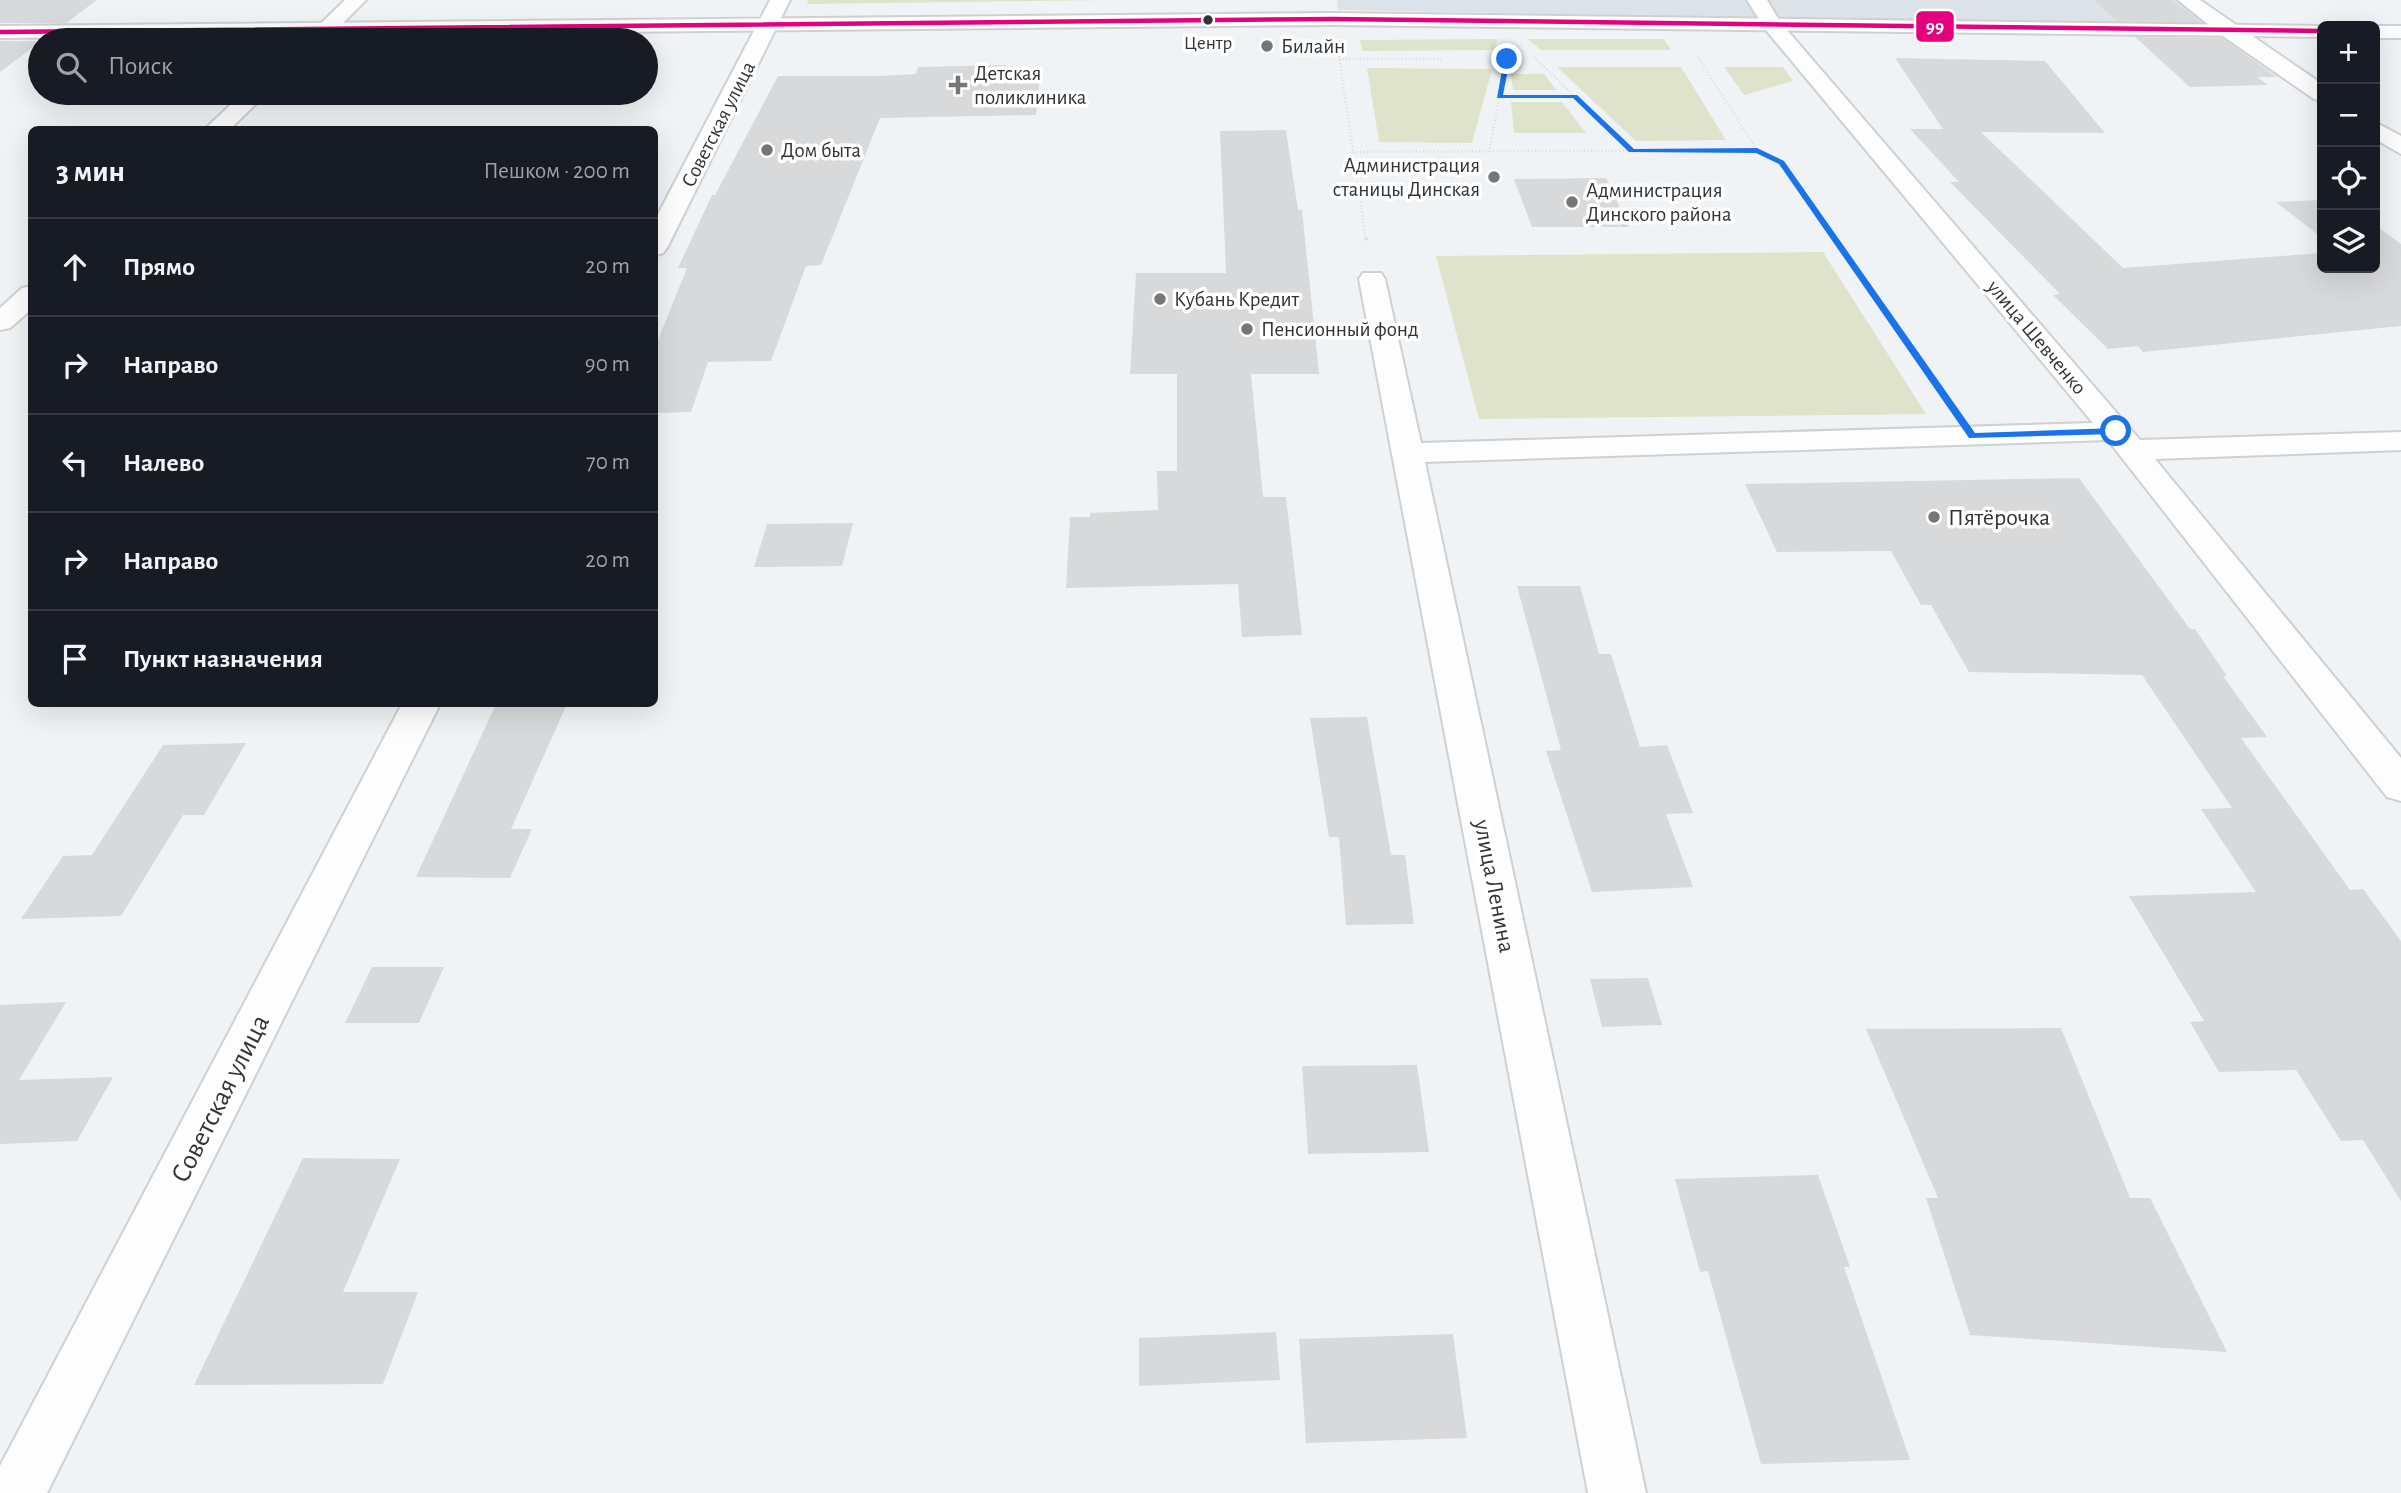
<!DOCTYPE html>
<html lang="ru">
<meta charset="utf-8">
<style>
:root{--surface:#171b24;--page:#20242c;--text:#f1f3f6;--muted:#9ea1a6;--line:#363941}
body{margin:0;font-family:"Alegreya Sans",sans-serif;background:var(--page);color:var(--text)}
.controls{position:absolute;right:21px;top:21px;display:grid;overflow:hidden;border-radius:10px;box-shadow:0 7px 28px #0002}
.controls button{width:63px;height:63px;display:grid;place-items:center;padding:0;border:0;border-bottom:2px solid var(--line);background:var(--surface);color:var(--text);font:35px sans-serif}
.stop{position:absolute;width:21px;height:21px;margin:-16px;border:5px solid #1a73e8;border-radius:50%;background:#fff}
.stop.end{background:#1a73e8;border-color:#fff;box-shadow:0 2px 7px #0008}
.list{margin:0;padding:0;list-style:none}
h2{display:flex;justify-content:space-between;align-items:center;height:91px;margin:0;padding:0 28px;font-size:30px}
h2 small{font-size:23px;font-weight:400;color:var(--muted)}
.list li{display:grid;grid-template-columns:46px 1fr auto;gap:21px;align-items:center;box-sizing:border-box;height:98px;padding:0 28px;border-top:2px solid var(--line)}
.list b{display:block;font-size:26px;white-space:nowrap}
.list em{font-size:23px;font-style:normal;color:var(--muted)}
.icon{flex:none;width:38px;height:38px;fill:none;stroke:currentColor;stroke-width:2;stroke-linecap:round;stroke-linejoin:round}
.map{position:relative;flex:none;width:2401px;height:1493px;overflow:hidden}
.search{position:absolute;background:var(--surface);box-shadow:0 7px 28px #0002;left:28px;top:28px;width:630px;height:77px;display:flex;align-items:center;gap:18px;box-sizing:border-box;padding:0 24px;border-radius:38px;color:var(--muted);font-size:26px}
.panel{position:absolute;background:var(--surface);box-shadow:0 7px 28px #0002;left:28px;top:126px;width:630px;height:581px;border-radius:10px}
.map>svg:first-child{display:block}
</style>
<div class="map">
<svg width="2401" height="1493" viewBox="0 0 2401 1493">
<rect width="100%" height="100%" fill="#f0f3f5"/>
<path fill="#dce3e8" d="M1337,0H2178L2212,26L1338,10Z"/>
<g fill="#e0e3cb">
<path d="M808,0H1110L807,4Z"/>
<path d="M1498,39L1493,50L1362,51L1360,40Z"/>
<path d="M1527,39H1664L1671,50H1541Z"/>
<path d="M1557,67H1681L1726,140L1636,141Z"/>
<path d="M1724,67H1783L1793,81L1744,95Z"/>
<path d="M1367,68L1492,69L1472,143L1379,142Z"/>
<path d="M1511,74H1544L1556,90H1513Z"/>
<path d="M1511,102H1562L1586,133H1514Z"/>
<path d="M1823,252L1926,414L1479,419L1436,256Z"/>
</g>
<g fill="#d8d9da">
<path d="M0,0H97L66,23H0Z"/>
<path d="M2094,0H2171L2201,22L2117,21Z"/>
<path d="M2135,37L2222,38L2277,77H2257L2268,85L2190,87Z"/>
<path d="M40,40V42L0,72V41L43,40Z"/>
<path d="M1895,58L2045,61L2105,133L1981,132L2123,268L2322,253V268H2375V225L2401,244V326L2143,352L2138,346L2108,349L2053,295L2060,294L1950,182H1959L1910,129H1943Z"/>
<path d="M1006,65V69H1041L1036,115L880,118L821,265L806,266L771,361L708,362L691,412L654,413V350L687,268H678L712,195H715L778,76H878L916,74L918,67Z"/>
<path d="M1286,130L1298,210H1302L1319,374H1251L1263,497H1286L1302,635L1242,637L1238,584L1066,588L1070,517H1090V513L1158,510L1157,471H1177V374H1130L1136,273H1226L1220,131Z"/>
<path d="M1606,178L1629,227H1532L1514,179Z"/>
<path d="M2322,200V238L2276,202Z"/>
<path d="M2079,478L2190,629H2195L2227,676H2223L2267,737L2241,738L2350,890L2363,889L2401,941V1201L2363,1140L2341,1141L2296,1070L2219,1072L2190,1022L2204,1021L2129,896L2256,892L2201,809L2232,808L2142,675L1969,672L1931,605H1921L1891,551L1777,552L1745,484Z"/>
<path d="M853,523L842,566L754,567L767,524Z"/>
<path d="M1517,586H1580L1599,654H1611L1640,747L1667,745L1693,813L1666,814L1693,887L1592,892L1546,751L1561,750Z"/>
<path d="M496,704H567L511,829H532L510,878L416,877Z"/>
<path d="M1367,717L1391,855H1405L1414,924L1346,925L1339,837H1329L1310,718Z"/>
<path d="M246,743L204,815H183L121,916L21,919L63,856L92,855L163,745Z"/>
<path d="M372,967H444L419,1023H345Z"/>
<path d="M1648,978L1662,1025L1602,1027L1590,979Z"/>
<path d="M66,1002L19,1080L113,1077L77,1141L0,1144V1005Z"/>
<path d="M2061,1028L2130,1198H2150L2227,1352L1970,1335L1926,1198H1938L1866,1029Z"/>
<path d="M1417,1065L1429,1152L1308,1154L1302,1066Z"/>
<path d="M303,1158L400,1159L343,1292H418L383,1384L194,1385Z"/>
<path d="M1818,1175L1850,1267H1844L1910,1460L1761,1464L1708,1271L1700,1272L1675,1179Z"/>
<path d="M1276,1332L1280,1380L1139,1386V1338Z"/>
<path d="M1453,1334L1467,1438L1306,1443L1299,1339Z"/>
</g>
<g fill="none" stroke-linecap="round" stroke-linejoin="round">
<defs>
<g id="minor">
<path d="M345,0H366L326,40H304Z"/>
<path d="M770,0H790L667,248L663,253L654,256V222Z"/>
<path d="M1747,0H1767L1780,22L2140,440L2401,432V450L2155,459L2401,758V801L2387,797L2108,440L1425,462L1646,1493H1588L1359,279L1363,273H1381L1385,279L1421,443L2093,423L1765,29Z"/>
<path d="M2178,0H2200L2322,84V101L2314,99L2220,34Z"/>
<path d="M243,93H267L229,130H204Z"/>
<path d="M2375,122L2401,136V154L2375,139Z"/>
<path d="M32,286V309L10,328L0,330V308L22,288Z"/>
<path d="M402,704H440L47,1493H0V1466Z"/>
</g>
<g id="major">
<path d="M1333,13L2327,26H2322V37L1333,25L0,38V26Z"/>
<path d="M2374,26H2401V38H2375Z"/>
</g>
</defs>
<use href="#minor" stroke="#ced0d1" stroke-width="4"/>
<use href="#major" stroke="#ced0d1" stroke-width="4"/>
<g stroke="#dcdcdc" stroke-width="2.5" stroke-dasharray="1 2.5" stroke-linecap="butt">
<path d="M1339,56L1366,239"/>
<path d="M1534,57L1631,151"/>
<path d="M1698,57L1757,150L1782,163L1835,239"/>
<path d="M1339,59H1442"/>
<path d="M1499,97L1574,96"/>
<path d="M1353,152L1756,150"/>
<path d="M1489,152L1507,56"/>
</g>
<g stroke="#dcdcdc" stroke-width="3.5" stroke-dasharray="2 4.5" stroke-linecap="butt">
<path d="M1366,238L1367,245"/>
<path d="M1834,238L1946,398"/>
</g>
<use href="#minor" fill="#fdfdfe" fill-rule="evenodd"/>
<use href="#major" fill="#fdfdfe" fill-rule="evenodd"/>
<defs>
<path id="bus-1" d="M0,32L1333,19L2322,31"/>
</defs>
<use href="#bus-1" stroke="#fff" stroke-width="7"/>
<use href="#bus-1" stroke="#e5007d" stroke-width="4.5"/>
</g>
<path fill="#1a73e8" d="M1507,57L1510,59L1503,95H1577L1634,149L1757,148L1784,161L1975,433L2116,428L2121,431L2116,434L1969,438L1779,164L1756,153L1629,152L1573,98H1497L1504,59Z"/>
<circle fill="#323335" stroke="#fff" stroke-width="2.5" cx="1208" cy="20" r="6"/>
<g fill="#747678" stroke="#fff" stroke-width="2.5">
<circle cx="1267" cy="46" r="7"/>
<path d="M954.5 74.5h7v7h7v7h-7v7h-7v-7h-7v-7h7z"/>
<circle cx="767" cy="150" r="7"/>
<circle cx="1494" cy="177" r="7"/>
<circle cx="1572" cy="202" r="7"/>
<circle cx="1160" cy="299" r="7"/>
<circle cx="1247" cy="329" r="7"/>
<circle cx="1934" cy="517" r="7"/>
</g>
<g text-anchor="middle" stroke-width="7" stroke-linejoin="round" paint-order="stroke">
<g font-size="19" fill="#323335" stroke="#fff">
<text x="1208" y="49">Центр</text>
</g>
<g font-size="21" fill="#323335" stroke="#fff" text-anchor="start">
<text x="1281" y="53">Билайн</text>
<text x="974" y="80">Детская<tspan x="974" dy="24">поликлиника</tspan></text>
<text x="781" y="157">Дом быта</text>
<text x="1480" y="172" text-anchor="end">Администрация<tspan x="1480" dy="24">станицы Динская</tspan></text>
<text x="1586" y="197">Администрация<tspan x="1586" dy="24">Динского района</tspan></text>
<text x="1174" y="306">Кубань Кредит</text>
<text x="1261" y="336">Пенсионный фонд</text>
</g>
<g font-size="21" fill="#323335" stroke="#fff">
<text transform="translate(718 124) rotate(-63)" y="7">Советская улица</text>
<text transform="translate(2037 337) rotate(50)" y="7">улица Шевченко</text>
</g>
<g font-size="24" fill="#323335" stroke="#fff" text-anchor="start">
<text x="1948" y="525">Пятёрочка</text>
</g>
<g font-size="24" fill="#323335" stroke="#fff">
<text transform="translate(1495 886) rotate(79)" y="8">улица Ленина</text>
</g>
<g font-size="28" fill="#323335" stroke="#fff">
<text transform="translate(219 1098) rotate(-63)" y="10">Советская улица</text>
</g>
</g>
<rect stroke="#fff" stroke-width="2.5" x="1915" y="10" width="40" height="33" rx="7" fill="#e5007d"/>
<g font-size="19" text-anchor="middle" font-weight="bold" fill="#fff">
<text x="1935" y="33">99</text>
</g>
</svg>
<div class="controls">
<button>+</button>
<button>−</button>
<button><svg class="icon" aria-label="locate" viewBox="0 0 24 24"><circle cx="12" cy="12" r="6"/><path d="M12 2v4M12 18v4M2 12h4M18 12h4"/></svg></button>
<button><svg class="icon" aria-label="layers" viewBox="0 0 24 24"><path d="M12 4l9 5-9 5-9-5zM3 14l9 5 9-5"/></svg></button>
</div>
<div class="stop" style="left:2116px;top:431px"></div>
<div class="stop end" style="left:1507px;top:59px"></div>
<div class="search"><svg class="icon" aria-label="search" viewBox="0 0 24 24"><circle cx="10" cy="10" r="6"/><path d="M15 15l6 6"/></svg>Поиск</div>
<section class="panel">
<h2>3 мин<small>Пешком · 200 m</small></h2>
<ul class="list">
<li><svg class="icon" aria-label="ahead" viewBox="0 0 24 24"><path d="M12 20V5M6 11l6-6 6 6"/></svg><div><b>Прямо</b></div><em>20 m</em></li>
<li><svg class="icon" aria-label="right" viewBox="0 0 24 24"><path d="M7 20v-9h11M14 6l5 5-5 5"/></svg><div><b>Направо</b></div><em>90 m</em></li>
<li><svg class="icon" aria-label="left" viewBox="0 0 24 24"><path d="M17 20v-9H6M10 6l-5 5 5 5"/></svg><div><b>Налево</b></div><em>70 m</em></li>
<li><svg class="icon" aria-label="right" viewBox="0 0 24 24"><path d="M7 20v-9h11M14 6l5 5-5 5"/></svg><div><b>Направо</b></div><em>20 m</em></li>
<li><svg class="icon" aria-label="arrive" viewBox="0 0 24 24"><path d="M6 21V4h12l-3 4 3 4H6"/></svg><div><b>Пункт назначения</b></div></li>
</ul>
</section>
</div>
